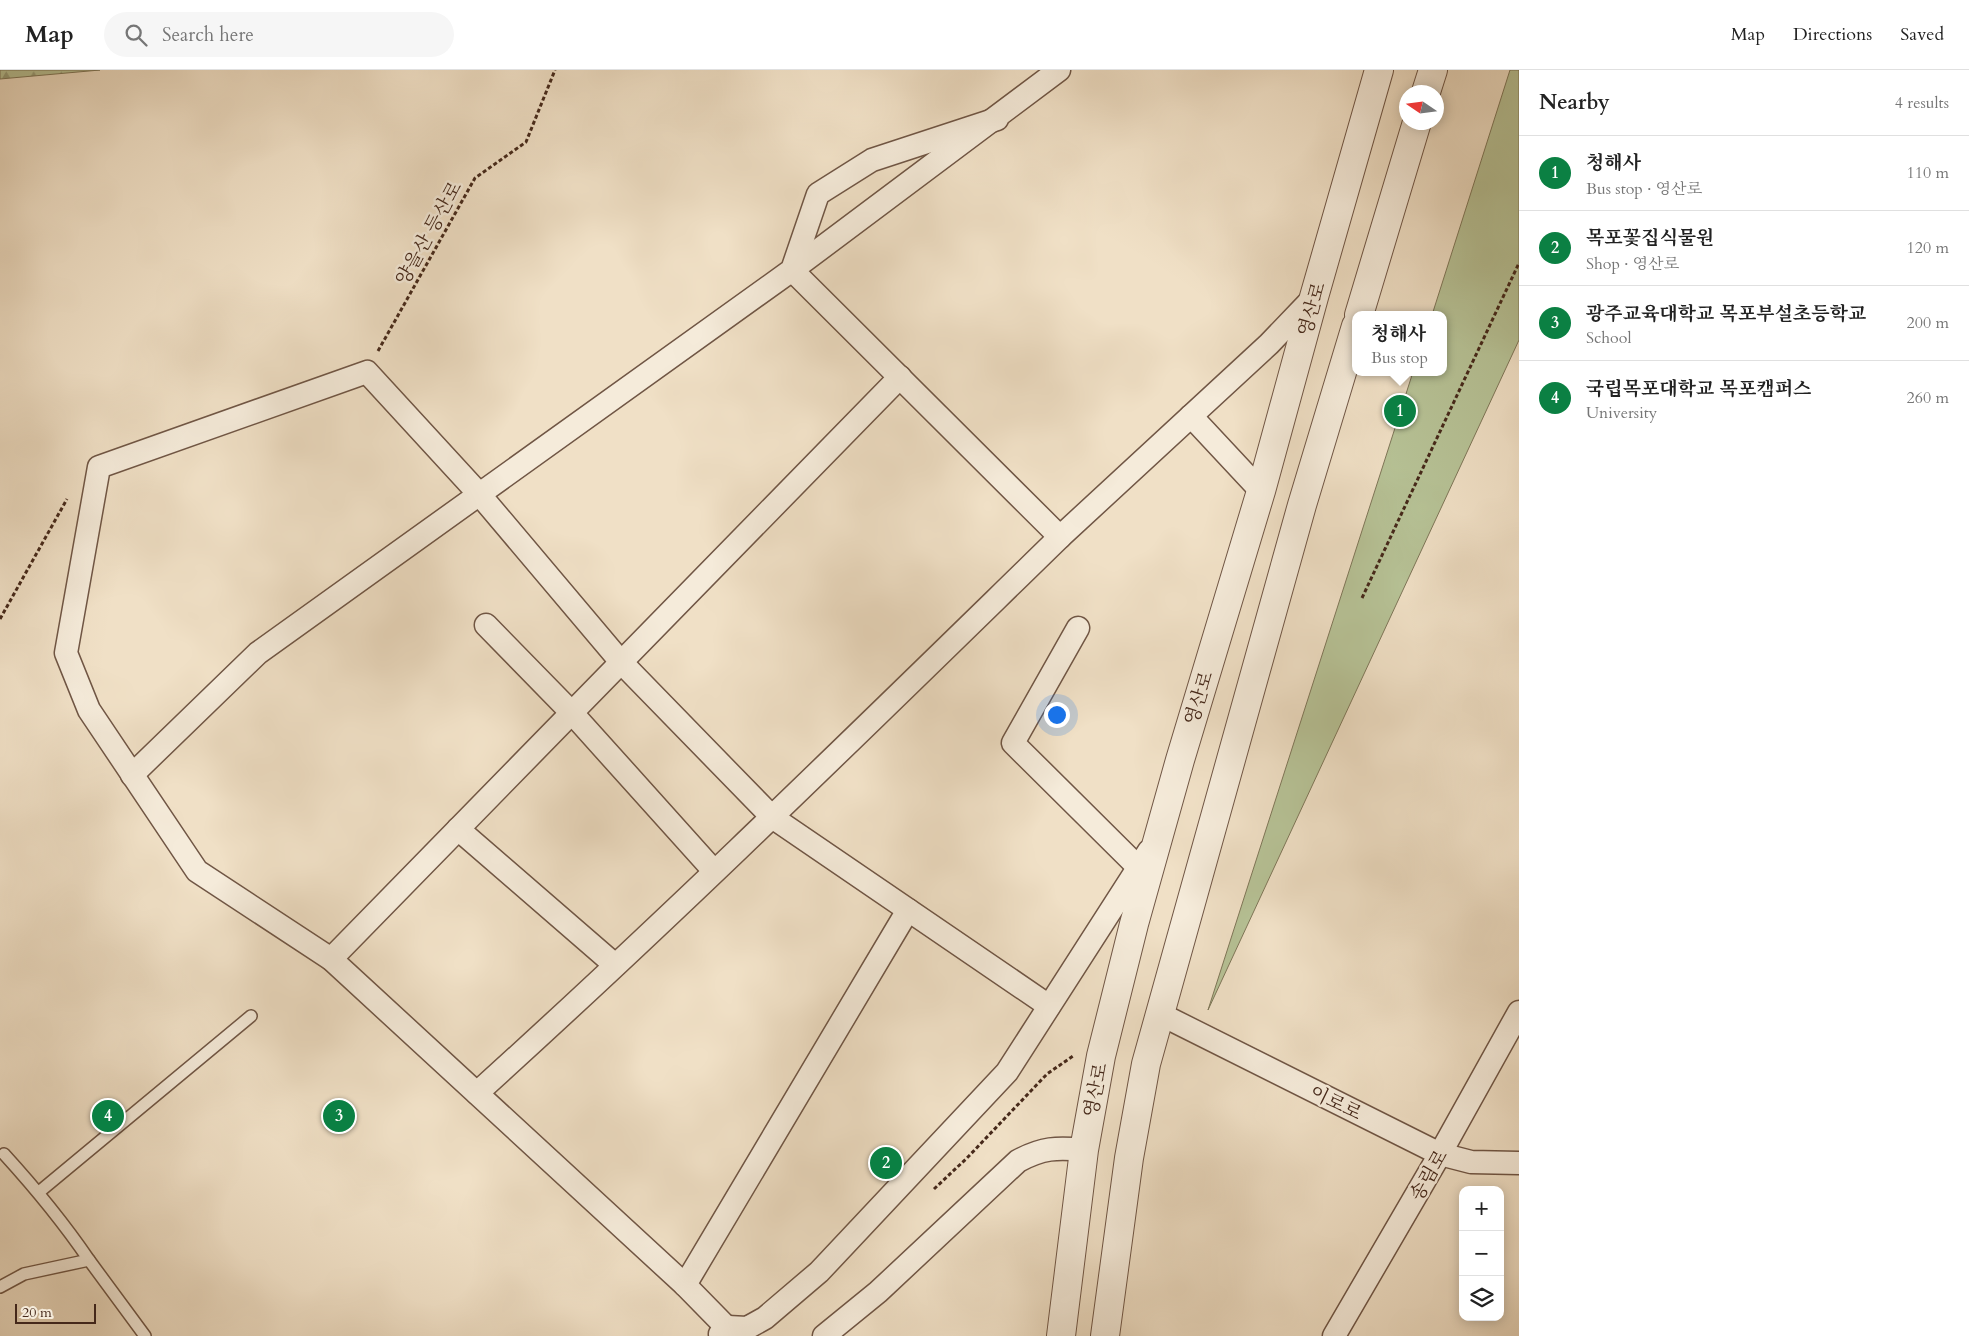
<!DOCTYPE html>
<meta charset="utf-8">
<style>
:root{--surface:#fff;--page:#f6f6f6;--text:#222;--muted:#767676;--line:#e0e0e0;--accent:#0b8043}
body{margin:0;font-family:Cardo,"Noto Serif KR",serif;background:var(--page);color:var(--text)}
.controls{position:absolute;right:15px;bottom:15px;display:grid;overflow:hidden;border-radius:10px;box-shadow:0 2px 12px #0003}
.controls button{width:45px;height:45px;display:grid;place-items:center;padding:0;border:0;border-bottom:1px solid var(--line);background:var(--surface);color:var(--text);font:25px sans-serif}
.compass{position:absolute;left:1399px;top:15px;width:45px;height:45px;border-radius:50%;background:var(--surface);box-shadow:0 2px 12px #0003;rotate:283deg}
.scale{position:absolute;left:15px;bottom:12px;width:81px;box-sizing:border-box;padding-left:5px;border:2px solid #45281a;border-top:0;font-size:14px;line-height:18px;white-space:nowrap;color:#45281a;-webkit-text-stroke:4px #f5ebda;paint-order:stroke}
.you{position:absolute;left:1056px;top:644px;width:18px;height:18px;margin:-12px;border:4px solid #fff;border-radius:50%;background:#1a73e8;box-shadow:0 0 0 8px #1a73e833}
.badge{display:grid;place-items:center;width:32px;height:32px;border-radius:50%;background:var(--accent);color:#fff;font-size:16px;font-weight:700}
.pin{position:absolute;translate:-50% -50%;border:2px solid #fff;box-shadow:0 1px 5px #0006}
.popup{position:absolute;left:1352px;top:241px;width:95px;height:65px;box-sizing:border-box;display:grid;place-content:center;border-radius:10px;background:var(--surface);filter:drop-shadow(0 1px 4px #0005);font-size:16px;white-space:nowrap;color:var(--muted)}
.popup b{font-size:19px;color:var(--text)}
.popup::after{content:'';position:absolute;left:50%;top:100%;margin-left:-10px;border:10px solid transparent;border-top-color:var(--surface)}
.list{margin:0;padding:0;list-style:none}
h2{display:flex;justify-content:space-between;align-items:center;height:65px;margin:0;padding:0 20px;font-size:21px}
h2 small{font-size:16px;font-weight:400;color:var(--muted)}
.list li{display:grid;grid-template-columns:32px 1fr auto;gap:15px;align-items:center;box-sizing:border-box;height:75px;padding:0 20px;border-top:1px solid var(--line)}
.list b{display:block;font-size:19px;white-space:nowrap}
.list p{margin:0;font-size:16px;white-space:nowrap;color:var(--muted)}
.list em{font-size:16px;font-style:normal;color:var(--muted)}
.icon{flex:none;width:28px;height:28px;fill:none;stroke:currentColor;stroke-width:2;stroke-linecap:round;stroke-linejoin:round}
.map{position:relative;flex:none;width:1519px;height:1266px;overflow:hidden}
header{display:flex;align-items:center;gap:30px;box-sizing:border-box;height:70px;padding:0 25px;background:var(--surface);border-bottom:1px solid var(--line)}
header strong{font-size:24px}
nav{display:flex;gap:28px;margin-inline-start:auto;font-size:18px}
.search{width:350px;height:45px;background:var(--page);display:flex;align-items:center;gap:12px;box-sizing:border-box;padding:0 18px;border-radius:28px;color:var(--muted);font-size:19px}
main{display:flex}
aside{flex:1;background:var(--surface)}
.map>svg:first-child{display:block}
</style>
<header>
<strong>Map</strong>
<div class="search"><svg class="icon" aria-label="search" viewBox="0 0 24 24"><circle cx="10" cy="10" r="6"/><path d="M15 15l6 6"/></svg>Search here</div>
<nav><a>Map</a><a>Directions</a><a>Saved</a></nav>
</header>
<main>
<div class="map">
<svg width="1519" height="1266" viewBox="0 0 1519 1266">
<defs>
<pattern id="forest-firs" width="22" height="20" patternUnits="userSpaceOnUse" patternTransform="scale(1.25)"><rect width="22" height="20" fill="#b7c397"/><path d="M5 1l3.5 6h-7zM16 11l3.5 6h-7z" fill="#979e7a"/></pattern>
</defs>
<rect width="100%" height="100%" fill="#f0e0c6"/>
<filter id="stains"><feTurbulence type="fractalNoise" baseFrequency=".004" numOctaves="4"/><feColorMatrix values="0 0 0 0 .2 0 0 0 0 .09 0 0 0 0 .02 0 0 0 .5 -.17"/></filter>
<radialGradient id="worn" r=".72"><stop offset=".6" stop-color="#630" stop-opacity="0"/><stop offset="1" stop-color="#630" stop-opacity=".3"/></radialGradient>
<path fill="#b7c397" stroke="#7e7658" d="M1510,0H1519V270L1208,940L1413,302H1444V245H1432Z"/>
<path fill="url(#forest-firs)" stroke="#7e7658" d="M0,0H100L0,9Z"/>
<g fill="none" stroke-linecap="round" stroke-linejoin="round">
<defs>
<g id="service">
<path d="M4,1084C35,1118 63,1152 89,1190"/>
<path d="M39,1122L251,946"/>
<path d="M0,1217L24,1204L89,1190L145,1266"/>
</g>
<g id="minor">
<path d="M1059,0L792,200L1060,467L1269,274L1314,227"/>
<path d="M1191,346L1261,421"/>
<path d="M486,555L572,643L714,801"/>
<path d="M1078,558L1013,673L1139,798"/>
<path d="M132,705L258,583L792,200L818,124L872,90L997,49"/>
<path d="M458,759L615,895"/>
<path d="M331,889L900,307"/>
<path d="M1160,944L1440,1084L1471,1092L1519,1093"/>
<path d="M477,1023C676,843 868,654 1060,467"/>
<path d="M685,1215L908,840"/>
<path d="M720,1264L728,1257L747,1258L765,1248L819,1202L1007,1002L1149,781"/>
<path d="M735,1266L685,1215L331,889L197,801L89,640L66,583L99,397L367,302L480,425L621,592L772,747L1049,936"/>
<path d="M824,1266L878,1222L1018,1091C1042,1078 1057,1077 1084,1080"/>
<path d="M1334,1266L1440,1084L1519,942"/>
</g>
<g id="tertiary">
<path d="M1426,22L1433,0"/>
<path d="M1359,245L1417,52"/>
<path d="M1061,1266L1084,1080L1101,986L1134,854L1180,690L1261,421L1314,227L1379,0"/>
<path d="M1105,1266L1129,1088L1146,994L1302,435L1356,256"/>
</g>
</defs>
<use href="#service" stroke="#705645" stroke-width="14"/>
<use href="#minor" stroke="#705645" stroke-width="25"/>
<use href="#tertiary" stroke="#705645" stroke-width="30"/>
<g stroke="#45281a" stroke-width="3" stroke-dasharray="4 2.5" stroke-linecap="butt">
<path d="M378,281L475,108L526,72L555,0"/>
<path d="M1362,528L1519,193"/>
<path d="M0,549L67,429"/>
<path d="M934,1119L967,1088L1047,1004L1073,986"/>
</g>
<use href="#service" stroke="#f5ebda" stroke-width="11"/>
<use href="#minor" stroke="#f5ebda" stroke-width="22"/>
<use href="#tertiary" stroke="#f5ebda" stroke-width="28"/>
</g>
<g text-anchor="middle" stroke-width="5" stroke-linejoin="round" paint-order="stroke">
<g font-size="19" fill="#45281a" stroke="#f5ebda">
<text transform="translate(428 163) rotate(-61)" y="7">양을산 등산로</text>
<text transform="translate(1311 239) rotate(-74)" y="7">영산로</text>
<text transform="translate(1198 628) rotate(-73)" y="7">영산로</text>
<text transform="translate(1095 1020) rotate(-79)" y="7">영산로</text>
<text transform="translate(1336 1032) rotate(26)" y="7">이로로</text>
<text transform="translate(1428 1105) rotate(-60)" y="7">송림로</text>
</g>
</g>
<rect width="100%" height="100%" filter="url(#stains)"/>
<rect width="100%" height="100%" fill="url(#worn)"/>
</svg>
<div class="controls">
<button>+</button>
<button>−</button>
<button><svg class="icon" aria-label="layers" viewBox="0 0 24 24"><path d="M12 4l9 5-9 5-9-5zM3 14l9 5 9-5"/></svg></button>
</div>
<svg class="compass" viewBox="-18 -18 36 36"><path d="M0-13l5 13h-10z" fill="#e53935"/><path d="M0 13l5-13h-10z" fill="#767676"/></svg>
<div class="scale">20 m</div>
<div class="you"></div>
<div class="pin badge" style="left:1400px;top:341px">1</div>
<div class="popup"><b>청해사</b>Bus stop</div>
<div class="pin badge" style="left:886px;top:1093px">2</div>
<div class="pin badge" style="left:339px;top:1046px">3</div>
<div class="pin badge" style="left:108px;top:1046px">4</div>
</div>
<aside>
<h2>Nearby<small>4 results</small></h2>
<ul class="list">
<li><span class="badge">1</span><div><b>청해사</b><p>Bus stop · 영산로</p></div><em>110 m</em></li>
<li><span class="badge">2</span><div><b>목포꽃집식물원</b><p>Shop · 영산로</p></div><em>120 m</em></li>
<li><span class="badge">3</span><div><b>광주교육대학교 목포부설초등학교</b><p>School</p></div><em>200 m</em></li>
<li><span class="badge">4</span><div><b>국립목포대학교 목포캠퍼스</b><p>University</p></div><em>260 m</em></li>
</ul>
</aside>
</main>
